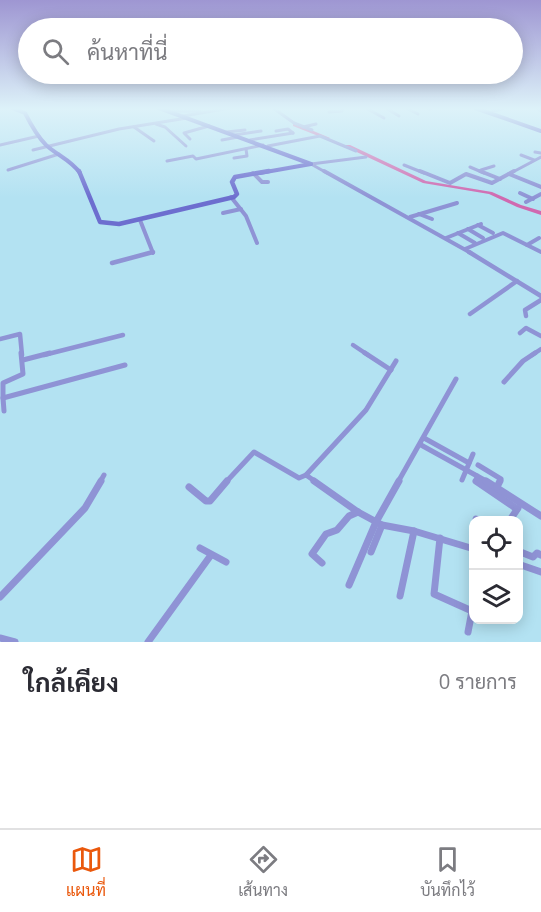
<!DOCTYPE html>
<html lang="th">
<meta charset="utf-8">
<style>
:root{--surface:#fff;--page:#f2f2f3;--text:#2b2b33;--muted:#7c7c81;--line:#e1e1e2;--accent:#ea580c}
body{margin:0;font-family:"IBM Plex Sans",Sarabun,sans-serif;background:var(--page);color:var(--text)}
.controls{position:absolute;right:18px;bottom:18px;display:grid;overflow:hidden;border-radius:12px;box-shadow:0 3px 15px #0003}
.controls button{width:54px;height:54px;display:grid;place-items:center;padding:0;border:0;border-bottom:2px solid var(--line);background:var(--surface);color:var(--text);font:30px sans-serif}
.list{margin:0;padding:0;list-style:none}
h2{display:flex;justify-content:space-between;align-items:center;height:78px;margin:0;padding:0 24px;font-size:26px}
h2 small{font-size:20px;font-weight:400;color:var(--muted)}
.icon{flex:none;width:33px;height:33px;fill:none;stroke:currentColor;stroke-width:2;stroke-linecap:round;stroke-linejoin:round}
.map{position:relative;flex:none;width:541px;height:642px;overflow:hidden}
.search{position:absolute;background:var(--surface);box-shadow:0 3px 15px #0003;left:18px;right:18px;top:18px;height:66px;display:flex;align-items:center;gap:15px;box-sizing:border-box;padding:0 21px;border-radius:33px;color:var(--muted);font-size:22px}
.sheet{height:186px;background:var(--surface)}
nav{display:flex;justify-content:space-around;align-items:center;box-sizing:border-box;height:84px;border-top:2px solid var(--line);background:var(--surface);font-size:16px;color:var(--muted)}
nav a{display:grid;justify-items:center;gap:3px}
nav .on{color:var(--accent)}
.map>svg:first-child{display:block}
</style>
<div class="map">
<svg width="541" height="642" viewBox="0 0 541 642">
<rect width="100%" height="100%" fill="#b3e2f2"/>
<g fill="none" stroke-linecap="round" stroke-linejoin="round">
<g fill="#d069b0" fill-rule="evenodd">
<path d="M293,124H297L330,138L326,139L293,126Z"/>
<path d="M346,145H350L426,181L492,192L521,205L541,211V215L517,207L489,194L423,183L346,147Z"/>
</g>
<g stroke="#8f93d5" stroke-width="3">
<path d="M273,108L294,123L312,130"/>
<path d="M325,108H330"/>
<path d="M366,108L384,118"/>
<path d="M386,108L399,116"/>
<path d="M406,108L418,114"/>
<path d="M427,108L430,109"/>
<path d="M537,108L541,111"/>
<path d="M167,111H200"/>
<path d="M492,111L506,108"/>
<path d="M329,112L342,111L343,108"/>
<path d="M183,116L230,108"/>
<path d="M156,124L165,127L186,146"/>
<path d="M134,127L154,141"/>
<path d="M303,127L316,124"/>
<path d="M276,131L288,129L293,133"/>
<path d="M227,132L245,130"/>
<path d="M234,135L261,131"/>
<path d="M190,139L184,133L209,126"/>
<path d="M222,140L238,137"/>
<path d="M250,140L293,133"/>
<path d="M0,145L39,136"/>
<path d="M268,146L320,136L356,151"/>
<path d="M33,150L119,129L187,118"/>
<path d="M535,152L541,153"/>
<path d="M521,155L534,160"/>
<path d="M234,158L247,156L246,149"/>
<path d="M167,161L193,156L196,159L263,145"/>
<path d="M311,164L327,173"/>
<path d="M311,164L366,157"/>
<path d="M404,165L424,173"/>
<path d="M470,167L484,173"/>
<path d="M8,170L59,154"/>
<path d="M481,170L494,166"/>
<path d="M511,173L541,157"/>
</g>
<g stroke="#8f93d5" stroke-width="4">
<path d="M324,171L471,253"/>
<path d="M420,171L450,183L466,174L492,183L514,171"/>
<path d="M480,171L500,179"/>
<path d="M253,173L262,182H268"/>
<path d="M509,174L541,187"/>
<path d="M520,193L533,199"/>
<path d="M231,197L246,216L257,243"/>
<path d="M526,202L541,194"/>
<path d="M223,213L241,209"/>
<path d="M419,214L432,219"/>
<path d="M410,217L457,203"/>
<path d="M140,220L153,253"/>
<path d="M478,225L493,233"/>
<path d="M468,229L483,238"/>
<path d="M458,233L475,243"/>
<path d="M446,238L481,224"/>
<path d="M527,245L539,238"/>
<path d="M465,249L503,233L541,252"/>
</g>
<g stroke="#8f93d5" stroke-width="4.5">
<path d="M469,252L541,296"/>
<path d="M112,263L153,252"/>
<path d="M470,314L517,281"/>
<path d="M526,316L525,310L541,300"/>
<path d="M520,333L526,328L541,336"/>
<path d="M0,339L20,334L22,355"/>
<path d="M353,345L368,355"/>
<path d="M44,355L123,335"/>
<path d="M532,355L541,349"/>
</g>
<g stroke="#8f93d5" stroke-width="5">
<path d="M21,353L23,374L3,383V398L125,365"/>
<path d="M365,353L391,370"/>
<path d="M23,360L50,353"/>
<path d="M504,382L523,361L535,353"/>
<path d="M3,398L4,411"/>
<path d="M424,438L469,463"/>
<path d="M421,445L488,482"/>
<path d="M478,465L501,479L499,482"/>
<path d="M306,475L366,410L396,361"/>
<path d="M462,480L473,454"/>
<path d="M100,482L104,475"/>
<path d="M226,482L254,452L299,478L306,475L316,482"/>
<path d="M398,482L456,379"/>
<path d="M476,482L477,476"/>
</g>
<g stroke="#8f93d5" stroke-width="7">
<path d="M314,481L358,512L382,525L414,531L474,549"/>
<path d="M476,481L517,509"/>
<path d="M486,481L541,516"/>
<path d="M189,487L206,501H210L227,481"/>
<path d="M497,487L500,481"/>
<path d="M476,519L479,520"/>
<path d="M510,520L518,508"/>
<path d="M440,538L434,594L472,611L474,605"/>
<path d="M200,548L226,562"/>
<path d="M518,551L533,557L537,553L541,555"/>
<path d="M371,552L382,525"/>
<path d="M322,563L312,554L326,534L337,530L349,516L358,512"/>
<path d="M518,564L541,572"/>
<path d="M349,585L376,522L399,481"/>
<path d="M400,596L414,531"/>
<path d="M0,597L85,508L101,481"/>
<path d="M468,632L472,611"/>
<path d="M0,638L15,642"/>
<path d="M148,642L211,555"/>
</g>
<g stroke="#6d6ecf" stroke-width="4">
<path d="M12,108L25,113C31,125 37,136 46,145C58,156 71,160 80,173"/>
<path d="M159,108L311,164"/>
<path d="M475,108L541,131"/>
<path d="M260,173L311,164"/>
</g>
<path stroke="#6d6ecf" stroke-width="4.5" d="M79,171L100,222L119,224L234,197L237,194L232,182L235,177L269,171"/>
</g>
<linearGradient id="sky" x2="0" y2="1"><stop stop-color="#9e96d2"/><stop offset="0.55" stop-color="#ddf2f9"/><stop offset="1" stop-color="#ddf2f9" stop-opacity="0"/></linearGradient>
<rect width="541" height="198" fill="url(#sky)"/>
</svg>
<div class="controls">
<button><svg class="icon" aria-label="locate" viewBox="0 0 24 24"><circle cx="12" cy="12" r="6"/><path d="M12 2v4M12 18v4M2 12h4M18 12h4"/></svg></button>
<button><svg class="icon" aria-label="layers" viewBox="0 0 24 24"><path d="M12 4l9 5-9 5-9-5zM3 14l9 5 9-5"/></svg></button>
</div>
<div class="search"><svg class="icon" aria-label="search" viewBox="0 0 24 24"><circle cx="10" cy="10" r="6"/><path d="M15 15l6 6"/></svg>ค้นหาที่นี่</div>
</div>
<section class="sheet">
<h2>ใกล้เคียง<small>0 รายการ</small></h2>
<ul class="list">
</ul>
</section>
<nav>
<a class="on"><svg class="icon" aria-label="map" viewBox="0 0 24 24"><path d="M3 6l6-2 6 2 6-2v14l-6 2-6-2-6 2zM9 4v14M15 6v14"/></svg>แผนที่</a>
<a><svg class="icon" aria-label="directions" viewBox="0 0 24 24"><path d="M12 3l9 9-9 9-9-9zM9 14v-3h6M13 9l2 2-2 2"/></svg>เส้นทาง</a>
<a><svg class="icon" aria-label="saved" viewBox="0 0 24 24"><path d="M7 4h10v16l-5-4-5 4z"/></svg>บันทึกไว้</a>
</nav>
